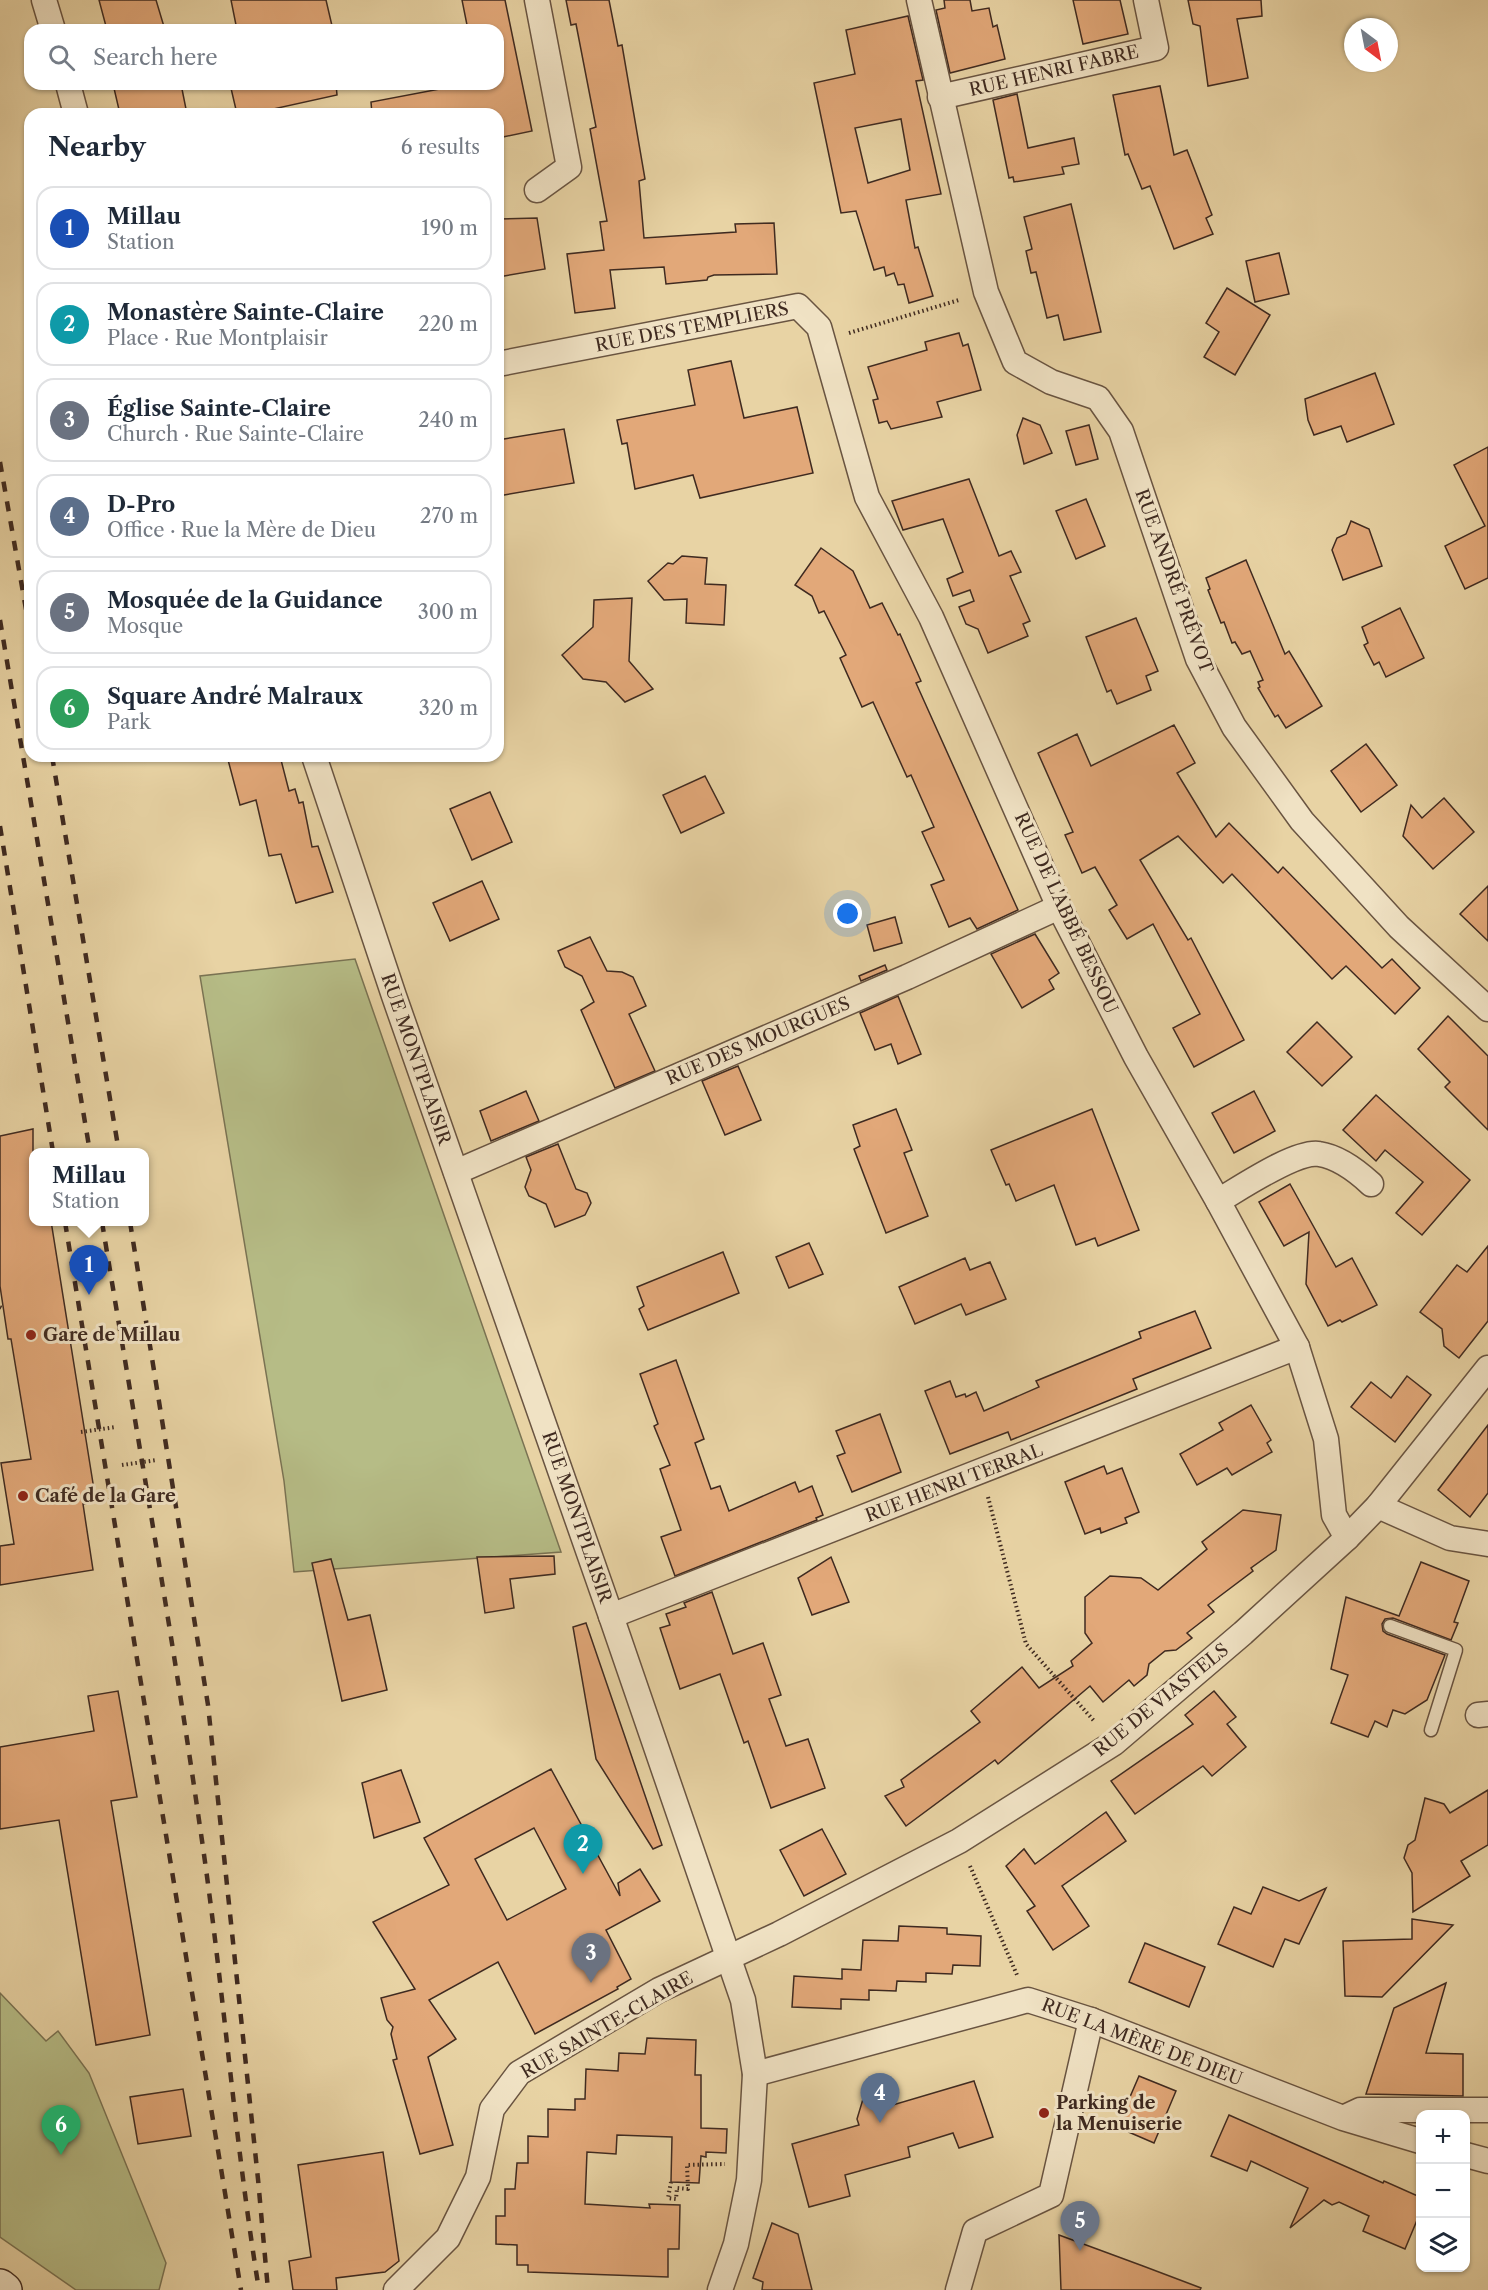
<!DOCTYPE html>
<meta charset="utf-8">
<style>
:root{--surface:#fff;--page:#f2f2f3;--text:#1f2937;--muted:#747a83;--line:#e0e1e3;--accent:#111827}
body{margin:0;font-family:"Libre Caslon Text",serif;background:var(--page);color:var(--text)}
.controls{position:absolute;right:18px;bottom:18px;display:grid;overflow:hidden;border-radius:12px;box-shadow:0 2px 4px #0004}
.controls button{width:54px;height:54px;display:grid;place-items:center;padding:0;border:0;border-bottom:2px solid var(--line);background:var(--surface);color:var(--text);font:30px sans-serif}
.compass{position:absolute;left:1344px;top:18px;width:54px;height:54px;border-radius:50%;background:var(--surface);box-shadow:0 2px 4px #0004;rotate:148deg}
.you{position:absolute;left:848px;top:914px;width:21px;height:21px;margin:-15px;border:4px solid #fff;border-radius:50%;background:#1a73e8;box-shadow:0 0 0 9px #1a73e833}
.badge{display:grid;place-items:center;width:39px;height:39px;border-radius:50%;background:var(--accent);color:#fff;font-size:20px;font-weight:700}
.pin{position:absolute;translate:-50% -50px;filter:drop-shadow(0 2px 3px #0008)}
.pin::after{content:'';position:absolute;top:32px;width:21px;height:18px;background:inherit;clip-path:polygon(0 0,100% 0,50% 100%)}
.popup{position:absolute;left:29px;top:1148px;width:120px;height:78px;box-sizing:border-box;display:grid;place-content:center;border-radius:12px;background:var(--surface);filter:drop-shadow(0 2px 4px #0005);font-size:20px;white-space:nowrap;color:var(--muted)}
.popup b{font-size:22px;color:var(--text)}
.popup::after{content:'';position:absolute;left:50%;top:100%;margin-left:-12px;border:12px solid transparent;border-top-color:var(--surface)}
.list{margin:0;padding:0;list-style:none}
h2{display:flex;justify-content:space-between;align-items:center;height:78px;margin:0;padding:0 24px;font-size:26px}
h2 small{font-size:20px;font-weight:400;color:var(--muted)}
.list li{display:grid;grid-template-columns:39px 1fr auto;gap:18px;align-items:center;box-sizing:border-box;height:84px;margin:0 12px 12px;padding:0 12px;border:2px solid var(--line);border-radius:18px}
.list b{display:block;font-size:22px;white-space:nowrap}
.list p{margin:0;font-size:20px;white-space:nowrap;color:var(--muted)}
.list em{font-size:20px;font-style:normal;color:var(--muted)}
.icon{flex:none;width:33px;height:33px;fill:none;stroke:currentColor;stroke-width:2;stroke-linecap:round;stroke-linejoin:round}
.map{position:relative;flex:none;width:1488px;height:2290px;overflow:hidden}
.search{position:absolute;background:var(--surface);box-shadow:0 2px 4px #0004;left:24px;top:24px;width:480px;height:66px;display:flex;align-items:center;gap:15px;box-sizing:border-box;padding:0 21px;border-radius:18px;color:var(--muted);font-size:22px}
.panel{position:absolute;background:var(--surface);box-shadow:0 2px 4px #0004;left:24px;top:108px;width:480px;height:654px;border-radius:18px}
.map>svg:first-child{display:block}
</style>
<div class="map">
<svg width="1488" height="2290" viewBox="0 0 1488 2290">
<rect width="100%" height="100%" fill="#e8d3a4"/>
<filter id="stains"><feTurbulence type="fractalNoise" baseFrequency=".00333" numOctaves="4"/><feColorMatrix values="0 0 0 0 .2 0 0 0 0 .09 0 0 0 0 .02 0 0 0 .5 -.17"/></filter>
<radialGradient id="worn" r=".72"><stop offset=".6" stop-color="#630" stop-opacity="0"/><stop offset="1" stop-color="#630" stop-opacity=".3"/></radialGradient>
<g fill="#b6bc86" stroke="#7a7353" stroke-width="1.5">
<path d="M355,959L561,1552L294,1572L284,1481L200,976Z"/>
<path d="M0,1993L46,2041L58,2031L89,2073L166,2263L159,2290H76L0,2237Z"/>
</g>
<g fill="#e2a879" stroke="#3f2a20" stroke-width="1.5" fill-rule="evenodd">
<path d="M99,0H156L165,30H107Z"/>
<path d="M231,0H326L333,30H237Z"/>
<path d="M462,0H505L532,131L498,138V114H372L371,102L466,84H498V30H468Z"/>
<path d="M566,0H609L618,46L622,45L645,179L639,181L644,238L736,232L735,224L774,223L777,274L714,275L708,277L707,280L666,284L664,267L610,270L615,308L575,313L567,254L604,250L600,222L607,221L590,129L596,127L576,24L571,25Z"/>
<path d="M944,0H970L972,11L989,8L993,27L997,25L1005,59L950,73L936,10L945,8Z"/>
<path d="M1073,0H1120L1128,34L1083,44Z"/>
<path d="M1188,0H1261L1262,16L1237,19L1248,78L1208,86L1200,26L1193,24Z"/>
<path d="M908,16L923,80L916,81L941,194L906,200L915,248L918,247L933,296L909,303L904,284L898,285L894,273L886,276L884,267L874,270L856,211L841,213L814,83L855,74L846,30ZM901,119L910,170L868,183L855,128Z"/>
<path d="M113,84H181L187,114H120Z"/>
<path d="M230,84H336L337,95L251,114H237Z"/>
<path d="M1160,86L1174,155L1187,150L1212,215L1206,218L1213,234L1174,249L1150,186L1142,189L1128,154L1125,155L1113,95Z"/>
<path d="M1017,94L1028,148L1074,138L1079,164L1062,167L1064,174L1014,182L1013,177L1009,178L993,100Z"/>
<path d="M1071,204L1101,332L1064,340L1058,315L1047,318L1036,272L1031,273L1026,251L1032,249L1024,217Z"/>
<path d="M537,218L545,269L498,277V219Z"/>
<path d="M1279,253L1289,294L1255,302L1246,261Z"/>
<path d="M1227,288L1270,315L1235,375L1204,357L1219,332L1206,323Z"/>
<path d="M959,333L963,346L968,344L981,390L937,402L942,417L891,429L887,421L879,423L873,400L878,399L868,367L927,350L925,342Z"/>
<path d="M731,361L744,418L797,407L813,473L700,498L693,475L635,489L627,443L622,444L617,420L695,405L688,370Z"/>
<path d="M1375,373L1394,424L1347,442L1341,426L1314,435L1308,420L1305,399Z"/>
<path d="M1023,418L1040,425L1052,453L1024,464L1017,435Z"/>
<path d="M1089,425L1098,459L1076,465L1066,431Z"/>
<path d="M564,429L574,483L498,496V440Z"/>
<path d="M1488,447V578L1465,589L1445,546L1485,526L1454,465Z"/>
<path d="M969,479L999,556L1011,551L1021,572L1010,576L1030,621L1023,624L1028,636L988,653L978,629L966,624L959,607L974,601L970,590L953,596L947,579L963,572L943,519L903,530L892,501Z"/>
<path d="M1086,499L1105,546L1076,559L1056,511Z"/>
<path d="M1351,521L1369,529L1382,566L1343,580L1332,550L1337,538L1346,534Z"/>
<path d="M821,548L853,571L870,608L882,603L898,635L900,634L921,681L916,683L1018,910L977,929L970,918L949,927L931,885L944,880L922,832L934,827L911,775L907,777L873,702L862,707L840,658L846,655L824,611L819,613L812,596L795,585Z"/>
<path d="M682,556L707,558L705,584L726,585L724,625L686,623L687,599L664,600L648,581L668,563L673,564Z"/>
<path d="M1246,560L1285,654L1289,651L1322,706L1286,728L1278,715L1275,717L1258,688L1260,687L1258,682L1263,680L1250,651L1242,654L1235,642L1232,643L1224,622L1221,623L1208,590L1210,589L1206,578Z"/>
<path d="M632,598L629,661L653,689L625,702L606,682L583,679L562,655L593,627L594,600Z"/>
<path d="M1400,608L1424,658L1386,677L1379,662L1374,665L1364,645L1368,643L1362,627Z"/>
<path d="M1136,618L1158,671L1146,676L1151,690L1117,704L1111,690L1107,692L1086,637Z"/>
<path d="M1174,725L1195,763L1177,773L1216,837L1229,823L1278,873L1283,867L1382,968L1392,959L1420,988L1395,1014L1346,966L1332,979L1232,874L1223,883L1178,836L1140,860L1188,940L1191,938L1244,1040L1194,1067L1173,1028L1200,1014L1153,924L1127,939L1109,910L1117,905L1095,867L1082,873L1065,835L1073,832L1038,753L1077,734L1091,766Z"/>
<path d="M1366,744L1397,785L1361,812L1331,771Z"/>
<path d="M227,756H280L289,791L295,789L299,803L303,802L312,847L318,846L333,892L296,903L281,854L269,856L256,800L240,805Z"/>
<path d="M705,776L724,813L681,833L663,795Z"/>
<path d="M490,792L512,842L472,860L450,809Z"/>
<path d="M1444,798L1474,832L1433,869L1403,836L1411,805L1422,818Z"/>
<path d="M482,881L499,919L450,941L433,903Z"/>
<path d="M1488,886V941L1460,914Z"/>
<path d="M895,917L902,943L874,951L867,925Z"/>
<path d="M1035,934L1059,973L1049,980L1054,989L1022,1008L991,954Z"/>
<path d="M590,937L607,971L622,972L633,977L646,1006L629,1014L655,1071L615,1088L581,1010L594,1002L582,976L565,967L558,951Z"/>
<path d="M885,965L887,970L861,981L859,976Z"/>
<path d="M898,996L921,1054L898,1064L891,1044L875,1050L860,1013Z"/>
<path d="M1448,1016L1488,1056V1130L1445,1087L1450,1082L1418,1049Z"/>
<path d="M1317,1022L1352,1057L1322,1086L1287,1052Z"/>
<path d="M738,1066L761,1120L725,1135L702,1081Z"/>
<path d="M526,1091L539,1121L491,1141L480,1111Z"/>
<path d="M1254,1091L1275,1131L1234,1153L1212,1113Z"/>
<path d="M1376,1095L1470,1180L1422,1235L1396,1213L1423,1182L1385,1150L1376,1161L1343,1130Z"/>
<path d="M896,1109L912,1150L904,1153L928,1216L886,1233L854,1149L860,1146L853,1125Z"/>
<path d="M1092,1109L1139,1230L1098,1246L1095,1238L1076,1245L1054,1185L1016,1201L1009,1184L1006,1185L991,1150Z"/>
<path d="M33,1129V1221H51L96,1502L83,1504L93,1570L0,1585V1546L14,1544L1,1463L31,1459L11,1339H8L0,1286V1136Z"/>
<path d="M558,1144L576,1189L587,1193L591,1203L585,1215L555,1227L546,1204L529,1196L525,1187L531,1170L526,1157Z"/>
<path d="M1290,1184L1336,1267L1352,1258L1377,1305L1342,1322L1340,1320L1328,1326L1306,1284L1309,1232L1284,1246L1259,1202Z"/>
<path d="M809,1243L823,1274L789,1288L776,1257Z"/>
<path d="M1488,1246V1321L1459,1358L1444,1346L1442,1329L1420,1312L1457,1265L1467,1272Z"/>
<path d="M723,1252L739,1293L648,1330L639,1309L644,1306L637,1287Z"/>
<path d="M965,1258L970,1270L990,1262L1006,1299L966,1315L961,1304L915,1324L899,1287Z"/>
<path d="M1195,1311L1211,1348L1133,1379L1137,1389L1011,1440L1008,1432L950,1454L925,1391L950,1381L956,1397L965,1394L966,1397L976,1392L984,1411L1039,1387L1036,1381L1141,1338L1139,1332Z"/>
<path d="M676,1360L704,1439L695,1443L711,1489L720,1486L729,1511L795,1482L799,1492L812,1486L823,1515L816,1518L817,1520L675,1576L661,1537L681,1530L660,1469L670,1465L654,1426L658,1424L640,1374Z"/>
<path d="M1407,1376L1431,1395L1395,1442L1351,1407L1371,1382L1391,1398Z"/>
<path d="M1251,1405L1271,1440L1267,1443L1272,1452L1232,1475L1227,1468L1197,1485L1180,1454L1223,1430L1219,1423Z"/>
<path d="M880,1414L901,1472L852,1492L837,1456L845,1453L836,1431Z"/>
<path d="M1488,1425V1493L1470,1517L1438,1490Z"/>
<path d="M1104,1466L1107,1474L1122,1468L1139,1512L1125,1518L1127,1523L1101,1533L1100,1528L1085,1534L1065,1482Z"/>
<path d="M1243,1510L1281,1515L1276,1550L1251,1568L1253,1571L1208,1605L1214,1612L1187,1633L1192,1638L1176,1650L1165,1651L1149,1664L1147,1675L1134,1686L1129,1680L1103,1702L1090,1686L998,1764L995,1760L906,1826L885,1796L904,1787L901,1780L980,1722L971,1711L1022,1667L1039,1688L1073,1666L1071,1661L1092,1643L1085,1633V1597L1110,1576L1141,1578L1158,1590L1207,1549L1202,1542Z"/>
<path d="M554,1556L555,1574L510,1579L514,1608L485,1613L477,1557Z"/>
<path d="M831,1557L849,1602L812,1615L798,1578Z"/>
<path d="M331,1559L348,1620L370,1615L387,1690L342,1701L312,1563Z"/>
<path d="M1421,1562L1469,1581L1454,1622L1458,1623L1451,1640L1393,1618L1385,1619L1382,1624L1383,1631L1387,1634L1445,1655L1427,1700L1405,1714L1393,1710L1387,1727L1375,1721L1368,1737L1331,1723L1348,1675L1331,1669L1346,1597L1399,1616Z"/>
<path d="M712,1592L733,1654L763,1643L781,1695L769,1699L786,1746L808,1739L825,1788L771,1808L748,1741L744,1743L720,1674L680,1689L660,1628L670,1625L666,1614L686,1607L684,1603Z"/>
<path d="M586,1623L662,1845L653,1849L596,1759L573,1627Z"/>
<path d="M118,1691L137,1797L111,1801L150,2035L96,2045L59,1820L0,1829V1747L94,1731L88,1696Z"/>
<path d="M1214,1691L1236,1717L1227,1724L1246,1747L1212,1776L1203,1766L1135,1814L1111,1781L1193,1724L1185,1715Z"/>
<path d="M551,1769L620,1896L618,1883L640,1869L660,1901L606,1930L631,1979L617,1987L618,1989L535,2034L498,1962L429,2000L456,2039L428,2057L453,2145L420,2154L393,2060L397,2059L391,2034L393,2027L387,2020L381,1998L415,1989L373,1922L449,1885L424,1838ZM534,1828L566,1889L507,1920L475,1859Z"/>
<path d="M401,1770L420,1822L374,1838L362,1783Z"/>
<path d="M1488,1790V1845L1461,1861L1470,1876L1413,1912L1412,1873L1404,1858L1408,1845L1415,1840L1425,1798L1444,1804L1450,1813Z"/>
<path d="M1106,1812L1126,1841L1062,1886L1089,1926L1053,1950L1027,1911L1035,1906L1006,1866L1024,1849L1035,1864Z"/>
<path d="M822,1829L846,1874L804,1896L780,1850Z"/>
<path d="M1263,1887L1299,1901L1326,1888L1299,1944L1285,1939L1273,1967L1218,1944L1234,1907L1251,1914Z"/>
<path d="M1412,1919L1453,1925L1382,1997L1345,1996L1343,1941L1412,1939Z"/>
<path d="M899,1926L947,1928V1934L981,1936L980,1966L953,1965L952,1974L926,1973V1982L897,1981L896,1991L869,1990V2000L841,1999V2009L792,2007L794,1976L842,1979V1969L861,1970L863,1940L898,1941Z"/>
<path d="M1145,1943L1205,1967L1189,2007L1129,1982Z"/>
<path d="M1446,1983L1426,2053L1463,2054V2096L1366,2094L1394,2008Z"/>
<path d="M647,2038L696,2040L695,2075H701V2128L727,2129L726,2153L706,2152V2157L701,2156L699,2183L671,2182L672,2137L617,2135L616,2154L587,2152L585,2204L650,2208L649,2204L680,2205L679,2249H668V2277L528,2272V2265H517V2245L496,2244V2216H505V2189H515L517,2163H528V2136L548,2137V2109L575,2110V2099H585L586,2069L618,2071L619,2053L645,2054Z"/>
<path d="M1139,2076L1176,2091L1154,2143L1117,2127Z"/>
<path d="M974,2081L993,2137L959,2148L953,2133L908,2147L910,2157L845,2175L850,2196L809,2207L792,2144L859,2125L857,2119L863,2099L876,2110Z"/>
<path d="M183,2089L191,2136L138,2144L130,2097Z"/>
<path d="M1229,2115L1383,2183L1384,2181L1420,2197V2213L1405,2249L1363,2231L1369,2216L1339,2202L1332,2205L1324,2200L1290,2228L1308,2188L1251,2161L1247,2171L1211,2156Z"/>
<path d="M383,2152L399,2261L385,2272L336,2278L337,2290H293L289,2261L311,2257L298,2165Z"/>
<path d="M772,2223L798,2234L812,2290H762L763,2282L753,2278Z"/>
<path d="M1059,2235L1143,2266L1201,2288L1200,2290H1061Z"/>
</g>
<g fill="none" stroke-linecap="round" stroke-linejoin="round">
<defs>
<path id="service" d="M1390,1626L1456,1650L1431,1730"/>
<g id="minor">
<path d="M44,0L53,30"/>
<path d="M537,0L569,167L537,190"/>
<path d="M919,0L986,292L1015,362L1051,382L1098,398L1121,431L1198,659L1234,727L1302,821L1399,927L1488,1009"/>
<path d="M68,84L76,114"/>
<path d="M940,97L1156,48L1146,0"/>
<path d="M498,364L798,306L819,327L867,497L931,617L1059,907L1136,1057L1218,1201L1297,1347L1326,1439L1334,1515L1347,1538"/>
<path d="M314,756L394,996L611,1616L743,2000L755,2074L749,2180L736,2244L720,2290"/>
<path d="M456,1172L907,977L1059,907"/>
<path d="M1218,1201C1239,1189 1296,1150 1319,1154C1339,1157 1357,1171 1371,1184"/>
<path d="M1378,1506L1450,1538L1488,1544"/>
<path d="M611,1616L1297,1347"/>
<path d="M1478,1715L1488,1714"/>
<path d="M755,2074L1028,2000L1091,2020L1343,2118L1420,2141"/>
<path d="M1345,2117L1360,2110H1488"/>
<path d="M1466,2155L1488,2161"/>
<path d="M396,2290L448,2238L478,2177L492,2109L519,2073L659,1990L779,1934L959,1841L1114,1743L1243,1633L1347,1538L1378,1506L1488,1368"/>
<path d="M958,2290L975,2231L1051,2195L1091,2020"/>
</g>
<path id="secondary" d="M0,2286L5,2290"/>
</defs>
<use href="#service" stroke="#695441" stroke-width="15"/>
<use href="#minor" stroke="#695441" stroke-width="27"/>
<use href="#secondary" stroke="#3f2a20" stroke-width="36"/>
<g stroke="#3f2a20" stroke-width="4" stroke-dasharray="1.5 3" stroke-linecap="butt">
<path d="M849,333L959,300"/>
<path d="M0,1307L4,1309"/>
<path d="M81,1432L116,1427"/>
<path d="M122,1465L157,1460"/>
<path d="M988,1497L1026,1644L1095,1722"/>
<path d="M970,1866L1017,1975"/>
<path d="M671,2182L668,2198L676,2199L677,2188L688,2189L687,2165L725,2164"/>
</g>
<use href="#service" stroke="#f0e2c4" stroke-width="12"/>
<use href="#minor" stroke="#f0e2c4" stroke-width="24"/>
<use href="#secondary" stroke="#f0e2c4" stroke-width="33"/>
<g stroke="#3f2a20" stroke-width="4.5" stroke-dasharray="10 10" stroke-linecap="butt">
<path d="M0,462L30,632"/>
<path d="M0,620L90,1152"/>
<path d="M52,756L119,1152"/>
<path d="M0,826L53,1152"/>
<path d="M65,1222L241,2290"/>
<path d="M102,1222C135,1423 171,1625 200,1827C223,1981 234,2136 259,2290"/>
<path d="M130,1222L208,1705L258,2179L268,2290"/>
</g>
</g>
<g fill="#8f2418" stroke="#f0e2c4" stroke-width="2">
<circle cx="31" cy="1335" r="6"/>
<circle cx="23" cy="1496" r="6"/>
<circle cx="1044" cy="2113" r="6"/>
</g>
<g text-anchor="middle" stroke-width="6" stroke-linejoin="round" paint-order="stroke">
<g font-size="18" fill="#3f2a20" stroke="#f0e2c4">
<text transform="translate(1054 71) rotate(-13)" y="6">RUE HENRI FABRE</text>
<text transform="translate(692 327) rotate(-11)" y="6">RUE DES TEMPLIERS</text>
<text transform="translate(1174 581) rotate(70)" y="6">RUE ANDRÉ PRÉVOT</text>
<text transform="translate(1066 913) rotate(65)" y="6">RUE DE L'ABBÉ BESSOU</text>
<text transform="translate(758 1041) rotate(-23)" y="6">RUE DES MOURGUES</text>
<text transform="translate(416 1059) rotate(71)" y="6">RUE MONTPLAISIR</text>
<text transform="translate(954 1483) rotate(-21)" y="6">RUE HENRI TERRAL</text>
<text transform="translate(577 1517) rotate(71)" y="6">RUE MONTPLAISIR</text>
<text transform="translate(1161 1700) rotate(-39)" y="6">RUE DE VIASTELS</text>
<text transform="translate(607 2025) rotate(-30)" y="6">RUE SAINTE-CLAIRE</text>
<text transform="translate(1142 2042) rotate(21)" y="6">RUE LA MÈRE DE DIEU</text>
</g>
<g font-size="18" font-weight="bold" fill="#3f2a20" stroke="#f0e2c4" text-anchor="start">
<text x="43" y="1341">Gare de Millau</text>
<text x="35" y="1502">Café de la Gare</text>
<text x="1056" y="2109">Parking de<tspan x="1056" dy="21">la Menuiserie</tspan></text>
</g>
</g>
<rect width="100%" height="100%" filter="url(#stains)"/>
<rect width="100%" height="100%" fill="url(#worn)"/>
</svg>
<div class="controls">
<button>+</button>
<button>−</button>
<button><svg class="icon" aria-label="layers" viewBox="0 0 24 24"><path d="M12 4l9 5-9 5-9-5zM3 14l9 5 9-5"/></svg></button>
</div>
<svg class="compass" viewBox="-18 -18 36 36"><path d="M0-13l5 13h-10z" fill="#e53935"/><path d="M0 13l5-13h-10z" fill="#747a83"/></svg>
<div class="you"></div>
<div class="pin badge" style="left:89px;top:1295px;background:#1a4fb4">1</div>
<div class="popup"><b>Millau</b>Station</div>
<div class="pin badge" style="left:583px;top:1874px;background:#0f9aa8">2</div>
<div class="pin badge" style="left:591px;top:1983px;background:#6b7280">3</div>
<div class="pin badge" style="left:880px;top:2123px;background:#5c6f8a">4</div>
<div class="pin badge" style="left:1080px;top:2251px;background:#6b7280">5</div>
<div class="pin badge" style="left:61px;top:2155px;background:#2e9e5b">6</div>
<div class="search"><svg class="icon" aria-label="search" viewBox="0 0 24 24"><circle cx="10" cy="10" r="6"/><path d="M15 15l6 6"/></svg>Search here</div>
<section class="panel">
<h2>Nearby<small>6 results</small></h2>
<ul class="list">
<li><span class="badge" style="background:#1a4fb4">1</span><div><b>Millau</b><p>Station</p></div><em>190 m</em></li>
<li><span class="badge" style="background:#0f9aa8">2</span><div><b>Monastère Sainte-Claire</b><p>Place · Rue Montplaisir</p></div><em>220 m</em></li>
<li><span class="badge" style="background:#6b7280">3</span><div><b>Église Sainte-Claire</b><p>Church · Rue Sainte-Claire</p></div><em>240 m</em></li>
<li><span class="badge" style="background:#5c6f8a">4</span><div><b>D-Pro</b><p>Office · Rue la Mère de Dieu</p></div><em>270 m</em></li>
<li><span class="badge" style="background:#6b7280">5</span><div><b>Mosquée de la Guidance</b><p>Mosque</p></div><em>300 m</em></li>
<li><span class="badge" style="background:#2e9e5b">6</span><div><b>Square André Malraux</b><p>Park</p></div><em>320 m</em></li>
</ul>
</section>
</div>
